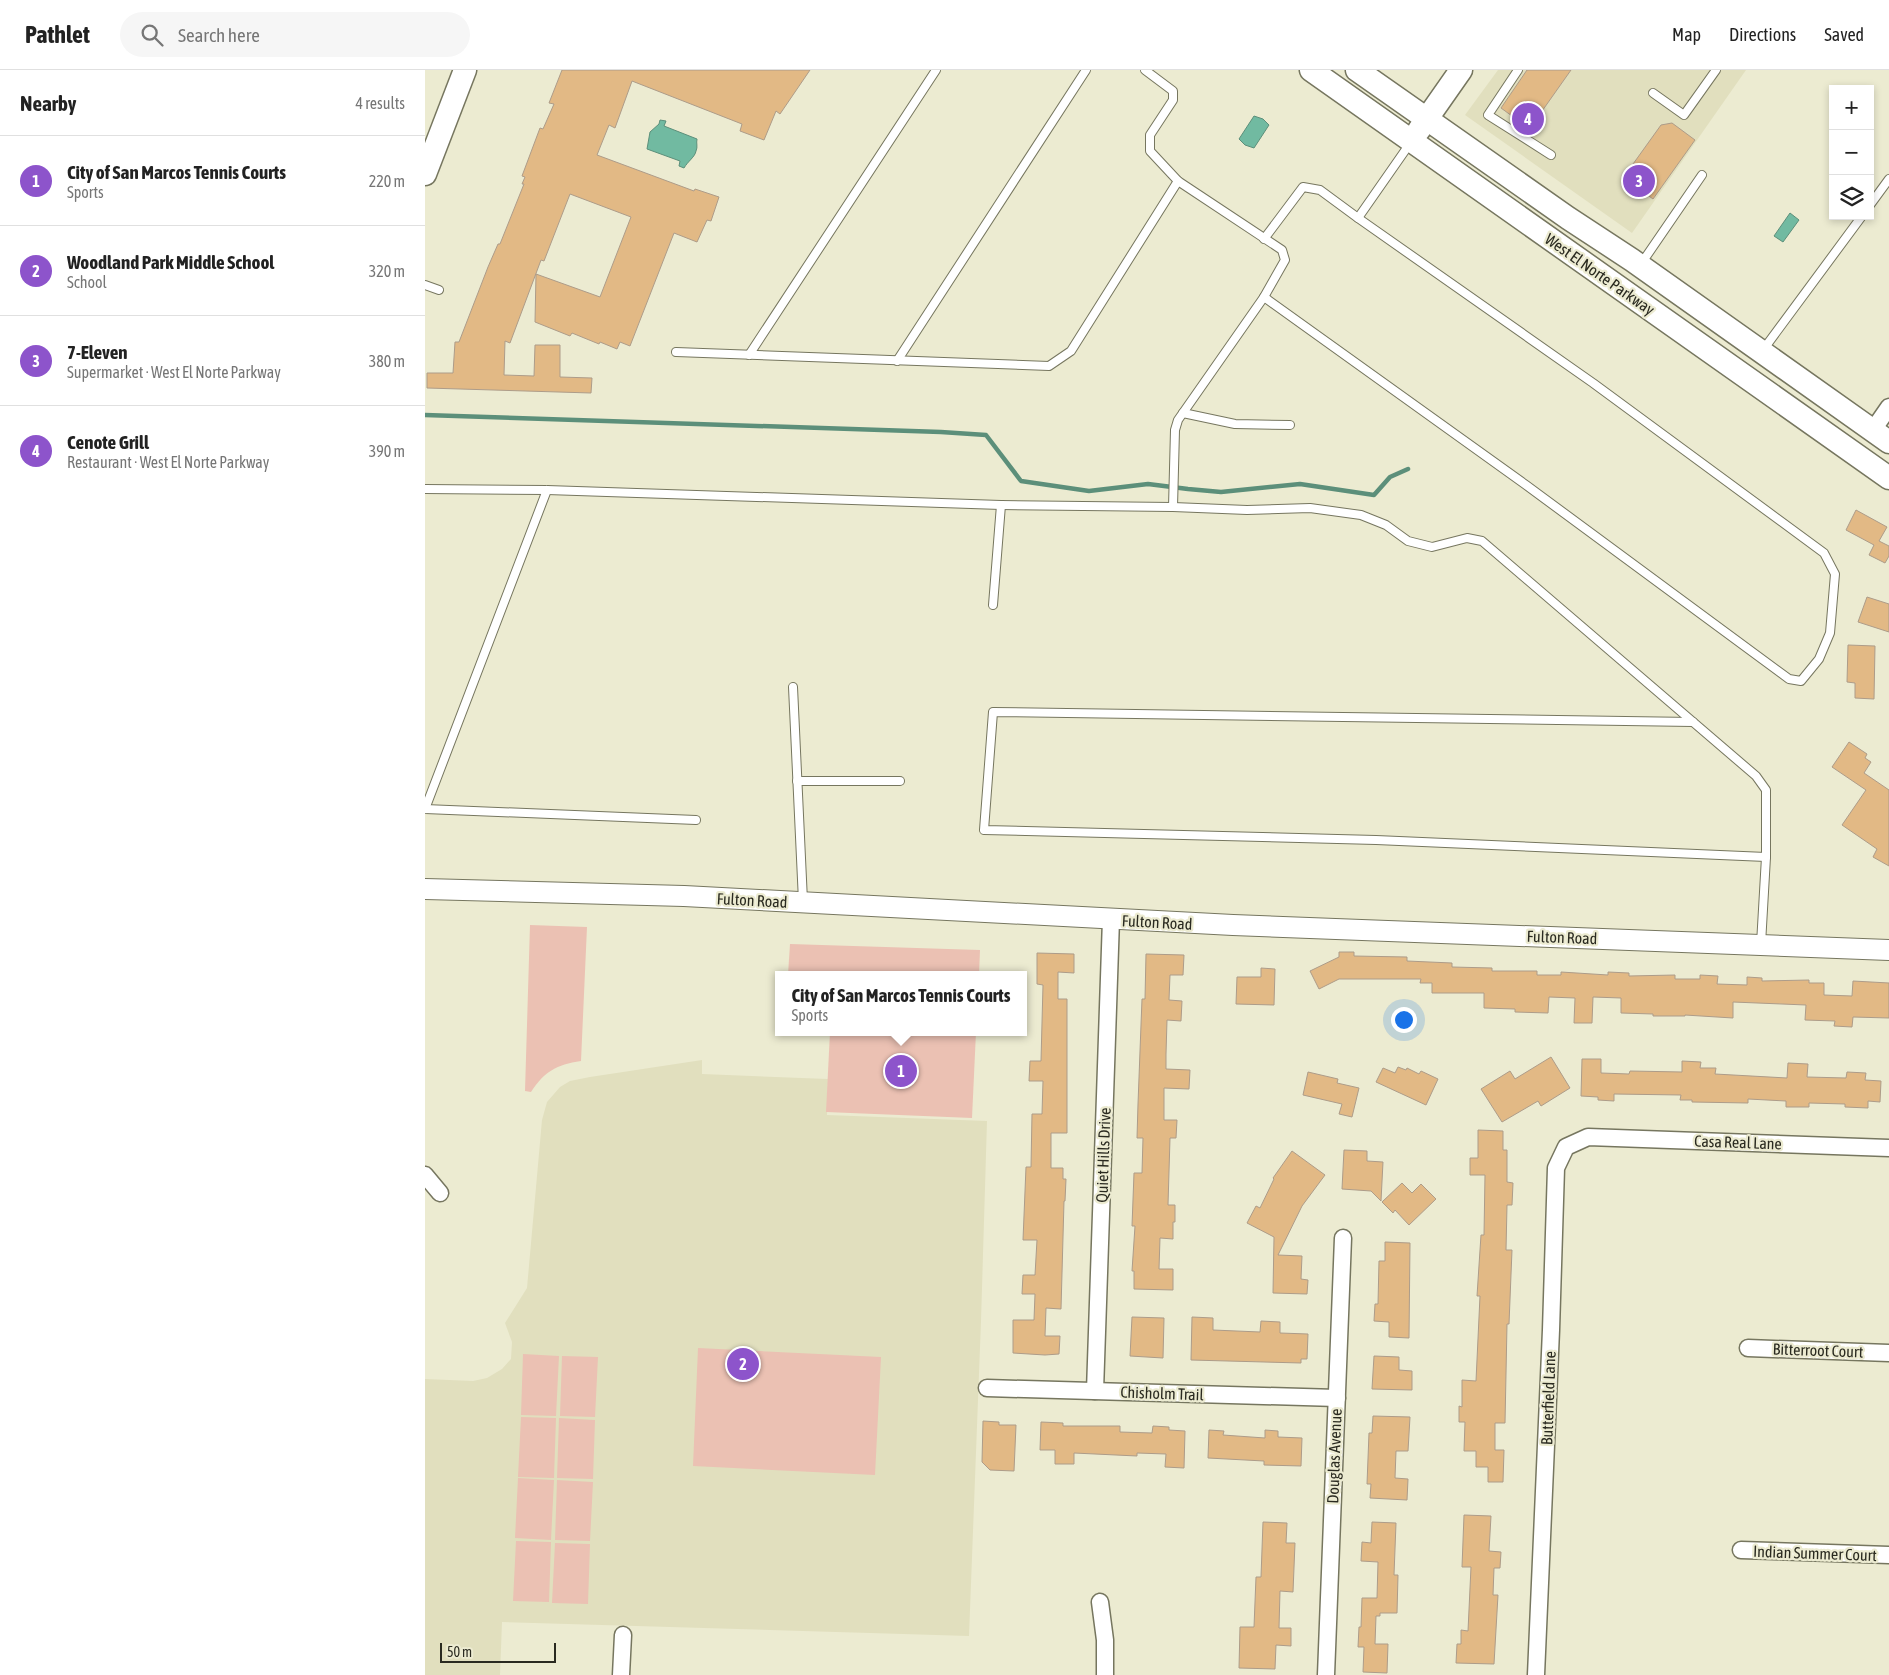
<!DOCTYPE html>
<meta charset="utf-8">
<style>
:root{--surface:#fff;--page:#f6f6f6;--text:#222;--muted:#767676;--line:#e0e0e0;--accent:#8d54cb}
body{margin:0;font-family:"Asap Condensed",sans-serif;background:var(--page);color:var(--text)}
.controls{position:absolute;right:15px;top:15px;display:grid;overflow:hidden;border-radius:0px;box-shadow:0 2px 8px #0003}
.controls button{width:45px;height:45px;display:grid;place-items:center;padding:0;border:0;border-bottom:1px solid var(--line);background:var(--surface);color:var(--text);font:25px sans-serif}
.scale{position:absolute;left:15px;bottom:12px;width:116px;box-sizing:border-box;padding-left:5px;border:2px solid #2a2a20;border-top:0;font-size:14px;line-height:18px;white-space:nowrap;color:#2a2a20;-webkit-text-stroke:4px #ecebd1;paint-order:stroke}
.you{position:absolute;left:978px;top:949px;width:18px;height:18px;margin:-12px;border:4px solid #fff;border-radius:50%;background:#1a73e8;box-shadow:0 0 0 8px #1a73e833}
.badge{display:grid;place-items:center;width:32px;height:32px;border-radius:50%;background:var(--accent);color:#fff;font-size:16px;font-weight:700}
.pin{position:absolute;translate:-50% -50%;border:2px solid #fff;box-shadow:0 1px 5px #0006}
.popup{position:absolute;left:350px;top:901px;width:252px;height:65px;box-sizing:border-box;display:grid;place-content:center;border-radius:0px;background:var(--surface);filter:drop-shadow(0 1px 4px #0005);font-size:16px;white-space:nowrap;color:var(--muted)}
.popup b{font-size:19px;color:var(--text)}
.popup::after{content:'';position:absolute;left:50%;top:100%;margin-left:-10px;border:10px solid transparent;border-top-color:var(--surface)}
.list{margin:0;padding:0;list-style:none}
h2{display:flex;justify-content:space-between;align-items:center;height:65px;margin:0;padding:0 20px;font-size:21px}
h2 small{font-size:16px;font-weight:400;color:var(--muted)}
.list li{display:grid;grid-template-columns:32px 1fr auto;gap:15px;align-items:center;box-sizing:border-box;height:90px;padding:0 20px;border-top:1px solid var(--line)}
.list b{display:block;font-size:19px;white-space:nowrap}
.list p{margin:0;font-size:16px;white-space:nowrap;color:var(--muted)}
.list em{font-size:16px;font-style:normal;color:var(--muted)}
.icon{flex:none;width:28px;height:28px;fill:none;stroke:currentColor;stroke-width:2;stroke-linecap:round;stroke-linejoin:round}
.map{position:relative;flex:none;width:1464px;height:1605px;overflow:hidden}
header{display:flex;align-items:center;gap:30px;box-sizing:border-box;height:70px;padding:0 25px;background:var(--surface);border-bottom:1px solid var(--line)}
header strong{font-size:24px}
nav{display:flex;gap:28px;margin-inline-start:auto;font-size:18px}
.search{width:350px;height:45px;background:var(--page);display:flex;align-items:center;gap:12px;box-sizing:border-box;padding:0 18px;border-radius:28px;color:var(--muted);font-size:19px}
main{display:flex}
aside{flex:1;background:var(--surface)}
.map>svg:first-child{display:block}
</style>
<header>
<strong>Pathlet</strong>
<div class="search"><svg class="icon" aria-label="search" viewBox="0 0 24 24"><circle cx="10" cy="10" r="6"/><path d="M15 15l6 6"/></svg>Search here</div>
<nav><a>Map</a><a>Directions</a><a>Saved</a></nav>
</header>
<main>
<aside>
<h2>Nearby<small>4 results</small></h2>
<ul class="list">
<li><span class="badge">1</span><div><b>City of San Marcos Tennis Courts</b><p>Sports</p></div><em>220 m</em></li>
<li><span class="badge">2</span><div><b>Woodland Park Middle School</b><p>School</p></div><em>320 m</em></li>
<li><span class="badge">3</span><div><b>7-Eleven</b><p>Supermarket · West El Norte Parkway</p></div><em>380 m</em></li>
<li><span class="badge">4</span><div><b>Cenote Grill</b><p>Restaurant · West El Norte Parkway</p></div><em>390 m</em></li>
</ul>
</aside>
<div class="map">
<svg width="1464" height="1605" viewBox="0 0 1464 1605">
<rect width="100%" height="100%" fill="#ecebd1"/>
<g fill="#e1dfbe">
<path d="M1073,0H1321L1207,163L1040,45Z"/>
<path d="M277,990V1004L403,1009L402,1045L562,1051L556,1251L544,1566L77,1552L75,1605H0V1309L48,1311L62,1308L77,1299L86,1289L87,1272L80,1253L102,1218L117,1050L122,1032L135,1017L145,1011L165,1007Z"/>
</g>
<g fill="#ebc1b3">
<path d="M105,855L162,857L156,991C131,995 120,1001 106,1022L100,1021Z"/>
<path d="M365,874L555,880L554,905H363Z"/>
<path d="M405,962H551L547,1048L401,1042Z"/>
<path d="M273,1278L456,1287L450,1405L268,1396Z"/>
<path d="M98,1284L134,1286L131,1346L96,1345Z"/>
<path d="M137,1286L173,1287L170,1347L135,1346Z"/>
<path d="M96,1347L131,1348L129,1408L93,1407Z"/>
<path d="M134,1348L170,1350L168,1409L132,1408Z"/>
<path d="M93,1408L129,1410L126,1470L90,1468Z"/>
<path d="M132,1410L168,1412L165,1471L130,1470Z"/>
<path d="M91,1471L126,1472L124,1532L88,1531Z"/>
<path d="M130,1473L165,1474L163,1534L127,1533Z"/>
</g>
<g fill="#71baa1" stroke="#5c8f7a">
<path d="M829,46L838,49L844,55L829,78L820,75L814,69Z"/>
<path d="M235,50L241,51L239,56L272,69C271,73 273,77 271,81C270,87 263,91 259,98L254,96L255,91L222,79L225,62L234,54Z"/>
<path d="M1365,143L1374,150L1358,172L1349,166Z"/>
</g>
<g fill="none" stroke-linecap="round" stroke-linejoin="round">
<path stroke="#5c8f7a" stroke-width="4.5" d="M0,345L516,362L561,365L596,411L664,421L723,414L763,419L796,422L875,414L949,425L965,407L983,399"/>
</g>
<g fill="#e2b985" stroke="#ad9c89">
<path d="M137,0H385L355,44L351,41L339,70L315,61L317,54L207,11L190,58L184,55L172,85L269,121L270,119L294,127L286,151L282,150L272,172L249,163L205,276L195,272L192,279L175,272L174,274L147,263L145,266L110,252L111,204L175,227L206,147L145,124L119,191L116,190L85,273L80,271L79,305L109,306L110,275H135V307L167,308L166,323L2,318V303H28L30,272H34L63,197L73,174H75L99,114H97L100,107L97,106L115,58L118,59L129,34L124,33Z"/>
<path d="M1102,0H1146L1110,51L1098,54L1076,38Z"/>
<path d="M1247,53L1270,70L1228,129L1205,112L1203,101L1236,55Z"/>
<path d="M1431,440L1462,457L1454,471L1464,476V486L1460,493L1444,485L1449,475L1421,460Z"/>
<path d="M1442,527L1464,534V562L1433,552Z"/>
<path d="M1423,575L1450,576L1449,629L1430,628V613L1422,612Z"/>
<path d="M1424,672L1442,684L1440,688L1446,692L1439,703L1464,720V796L1448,787L1452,779L1417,755L1441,720L1407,697Z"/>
<path d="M914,882H929V886L982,887V891L1027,893V897L1067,898V901H1112V905H1136V902L1183,905V902L1204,903V906L1250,905V909H1275V905L1293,906L1292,914L1322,915V907L1337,908V911L1384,910V913H1399V925L1427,926L1428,911L1464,913V948L1428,947L1427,957L1409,956L1410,951L1380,950L1381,935L1308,932V948L1260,945V946H1228V944L1196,943V928L1168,927L1167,953H1149L1150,928L1124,927L1123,943L1090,942V939L1059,938V923H1007V913H995L996,909H914L894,919L885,901L914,887Z"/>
<path d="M612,883L649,884V903L633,902V929H642V1063H626V1098H638V1109H641L640,1131H639L636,1239L621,1238L620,1266H635L634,1284L620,1285L588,1283V1250H609L610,1224H597L598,1205H610L612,1170H598L601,1097H606L607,1044H617L618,1011H604L605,991H616L618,915L612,914Z"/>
<path d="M721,884L759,885L758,905H745L744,930L757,931L756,951L742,950L741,984V999L765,1000L764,1019L739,1018V1050H752L751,1068H745L743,1135H750V1152H748V1169L735,1168L734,1199H748V1220L709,1219V1201H707L710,1156H707L709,1103H717L718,1068H712L713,1034L717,929H720Z"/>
<path d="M836,898L850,899L849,935L811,934L812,907H836Z"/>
<path d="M1126,987L1145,1018L1116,1036L1113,1031L1077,1052L1056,1019L1085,1001L1090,1009Z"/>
<path d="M1157,989H1176V1003L1204,1004L1205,1001L1257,1002V991L1276,992L1275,998H1291L1290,1004L1362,1008L1363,993L1383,994L1382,1007L1421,1008L1422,1002L1441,1003L1440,1010L1456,1011L1455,1032L1443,1031V1038L1420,1037V1034L1384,1033V1037H1361V1031L1323,1029V1033L1267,1032V1030H1255L1256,1025L1189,1024V1031L1173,1030V1027L1156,1026Z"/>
<path d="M973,997L981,1000L982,998L994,1004L996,1001L1013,1009L1001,1035L951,1012L958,998L970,1003Z"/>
<path d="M883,1002L913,1009L912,1013L934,1018L927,1047L914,1044L917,1034L878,1025Z"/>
<path d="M1053,1060L1078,1061V1080H1082V1112L1088,1113L1087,1135H1082L1081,1180H1087L1084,1254H1082L1080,1353H1070V1380H1079L1078,1412H1063V1397H1051V1381H1039L1040,1352H1034V1336L1037,1337V1310L1051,1311L1055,1226H1052L1056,1165H1059L1060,1105H1045V1088H1053Z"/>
<path d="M919,1080L942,1081V1091L958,1092L956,1131L946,1121L917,1119Z"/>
<path d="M867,1081L900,1105L877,1136L853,1185L877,1186L876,1209L883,1210L882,1224L848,1223L849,1167L822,1153L831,1136L835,1138L849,1109L848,1108Z"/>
<path d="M977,1113L987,1123L996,1114L1011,1129L984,1155L970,1140L968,1143L957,1132Z"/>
<path d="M960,1172L985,1173L984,1268L964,1267V1252L949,1251L950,1234H953L954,1191H960Z"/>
<path d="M707,1247L739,1248L738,1288L705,1286Z"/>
<path d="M767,1247L788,1248V1260L835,1262L836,1251L855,1252V1263L883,1264L882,1289H876V1293L766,1290Z"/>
<path d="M949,1286L974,1287V1300L987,1301V1320L947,1319Z"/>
<path d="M948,1346L985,1347L983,1381H971L970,1408L983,1409L982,1430L945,1428L946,1414H942L944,1363H947Z"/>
<path d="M558,1351L574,1352V1355H591L589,1401L565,1400L557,1392Z"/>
<path d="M616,1352L638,1353V1356H695V1362L727,1363L728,1356L744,1357V1360L760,1361L759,1398L740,1397L741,1384L712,1383V1386L649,1383V1394H630V1380H615Z"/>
<path d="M784,1360L799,1361L798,1365L840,1368V1360L853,1361V1367L877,1368L876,1396L839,1395V1391L783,1388Z"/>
<path d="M1039,1445L1066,1446L1064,1481L1076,1482L1075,1498H1069L1068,1525H1073L1069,1594L1031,1593L1032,1574H1036V1560L1043,1561L1046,1497H1037Z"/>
<path d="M838,1452L862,1453L861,1473H870L868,1522L855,1521L854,1558H866V1576L851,1575L850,1599L814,1598L815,1557H829L831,1507H836Z"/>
<path d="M947,1452L971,1453L969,1505H973L972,1543H955V1546H951L950,1574H963L962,1603L938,1602L939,1577H933L934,1557H936L937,1528H952L953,1492L936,1491L937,1472L946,1473Z"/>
</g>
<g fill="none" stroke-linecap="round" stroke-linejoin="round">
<defs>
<g id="service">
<path d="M720,0L748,21V30L725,65V81L753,111L857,180L860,190L839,227L753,350L750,360L748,437"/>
<path d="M1093,0L1063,45L1126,85"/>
<path d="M1228,23L1259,45L1291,0"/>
<path d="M1445,135L1464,109"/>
<path d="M933,148L986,72"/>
<path d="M839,169L878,117L895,120L933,148L1168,313L1399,483L1410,504L1405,563L1394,589L1376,611L1364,609L1101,415L839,227"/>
<path d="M1216,194L1277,105"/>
<path d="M0,215L14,220"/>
<path d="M1338,280L1437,146"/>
<path d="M251,282L624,296L646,281L753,111"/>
<path d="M324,285L511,0"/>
<path d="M472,291L661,0"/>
<path d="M758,343L810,354L865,355"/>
<path d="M0,419L122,420L576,435L748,437L822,440L885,438L936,445L961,455L983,471L1007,477L1042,468L1057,471L1331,706L1341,720V787L1336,874"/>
<path d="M568,535L576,435"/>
<path d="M368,617L378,831"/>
<path d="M1268,652L568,642L559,760L951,770L1341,787"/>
<path d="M372,711H475"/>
<path d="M0,739L122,420"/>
<path d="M0,739L271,750"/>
</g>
<g id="minor">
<path d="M1448,360L1464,337"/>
<path d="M0,1105L15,1123"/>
<path d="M1323,1278L1464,1283"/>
<path d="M562,1318L912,1328"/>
<path d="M670,1321L686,849"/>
<path d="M1316,1480L1464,1485"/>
<path d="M675,1532L680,1570V1605"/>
<path d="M196,1605L198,1565"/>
<path d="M901,1605L918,1168"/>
<path d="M1111,1605L1126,1260L1131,1098L1141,1077L1163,1067L1464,1078"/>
</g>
<path id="tertiary" d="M0,819L259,826L808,855L1464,880"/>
<g id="secondary">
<path d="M886,0L1464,408"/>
<path d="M932,0L1143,148L1207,190L1464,372"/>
<path d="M994,60L1036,0"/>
<path d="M0,104L40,0"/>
</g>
</defs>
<use href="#service" stroke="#76765f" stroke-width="10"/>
<use href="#minor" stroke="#76765f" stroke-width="19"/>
<use href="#tertiary" stroke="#76765f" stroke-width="22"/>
<use href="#secondary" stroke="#76765f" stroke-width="25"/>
<use href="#service" stroke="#fff" stroke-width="8"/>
<use href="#minor" stroke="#fff" stroke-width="16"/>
<use href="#tertiary" stroke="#fff" stroke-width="20"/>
<use href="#secondary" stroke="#fff" stroke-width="22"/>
</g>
<g text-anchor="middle" stroke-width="4.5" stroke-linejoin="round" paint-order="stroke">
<g font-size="16" fill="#2a2a20" stroke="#ecebd1">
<text transform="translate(1175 204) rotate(35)" y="6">West El Norte Parkway</text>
<text transform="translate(327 830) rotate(3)" y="6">Fulton Road</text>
<text transform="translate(732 852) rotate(3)" y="6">Fulton Road</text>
<text transform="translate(1137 867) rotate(2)" y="6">Fulton Road</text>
<text transform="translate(1313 1072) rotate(2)" y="6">Casa Real Lane</text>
<text transform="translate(678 1085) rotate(-88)" y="6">Quiet Hills Drive</text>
<text transform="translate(1393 1280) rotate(2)" y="6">Bitterroot Court</text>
<text transform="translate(737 1323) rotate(2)" y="6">Chisholm Trail</text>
<text transform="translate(1123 1328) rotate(-88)" y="6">Butterfield Lane</text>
<text transform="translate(909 1386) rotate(-88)" y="6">Douglas Avenue</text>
<text transform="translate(1390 1483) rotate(2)" y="6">Indian Summer Court</text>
</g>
</g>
</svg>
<div class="controls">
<button>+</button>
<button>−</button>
<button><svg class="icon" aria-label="layers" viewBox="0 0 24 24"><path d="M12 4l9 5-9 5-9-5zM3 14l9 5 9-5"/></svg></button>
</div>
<div class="scale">50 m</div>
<div class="you"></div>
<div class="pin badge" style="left:476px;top:1001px">1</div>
<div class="popup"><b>City of San Marcos Tennis Courts</b>Sports</div>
<div class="pin badge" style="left:318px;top:1294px">2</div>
<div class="pin badge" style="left:1214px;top:111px">3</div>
<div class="pin badge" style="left:1103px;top:49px">4</div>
</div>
</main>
